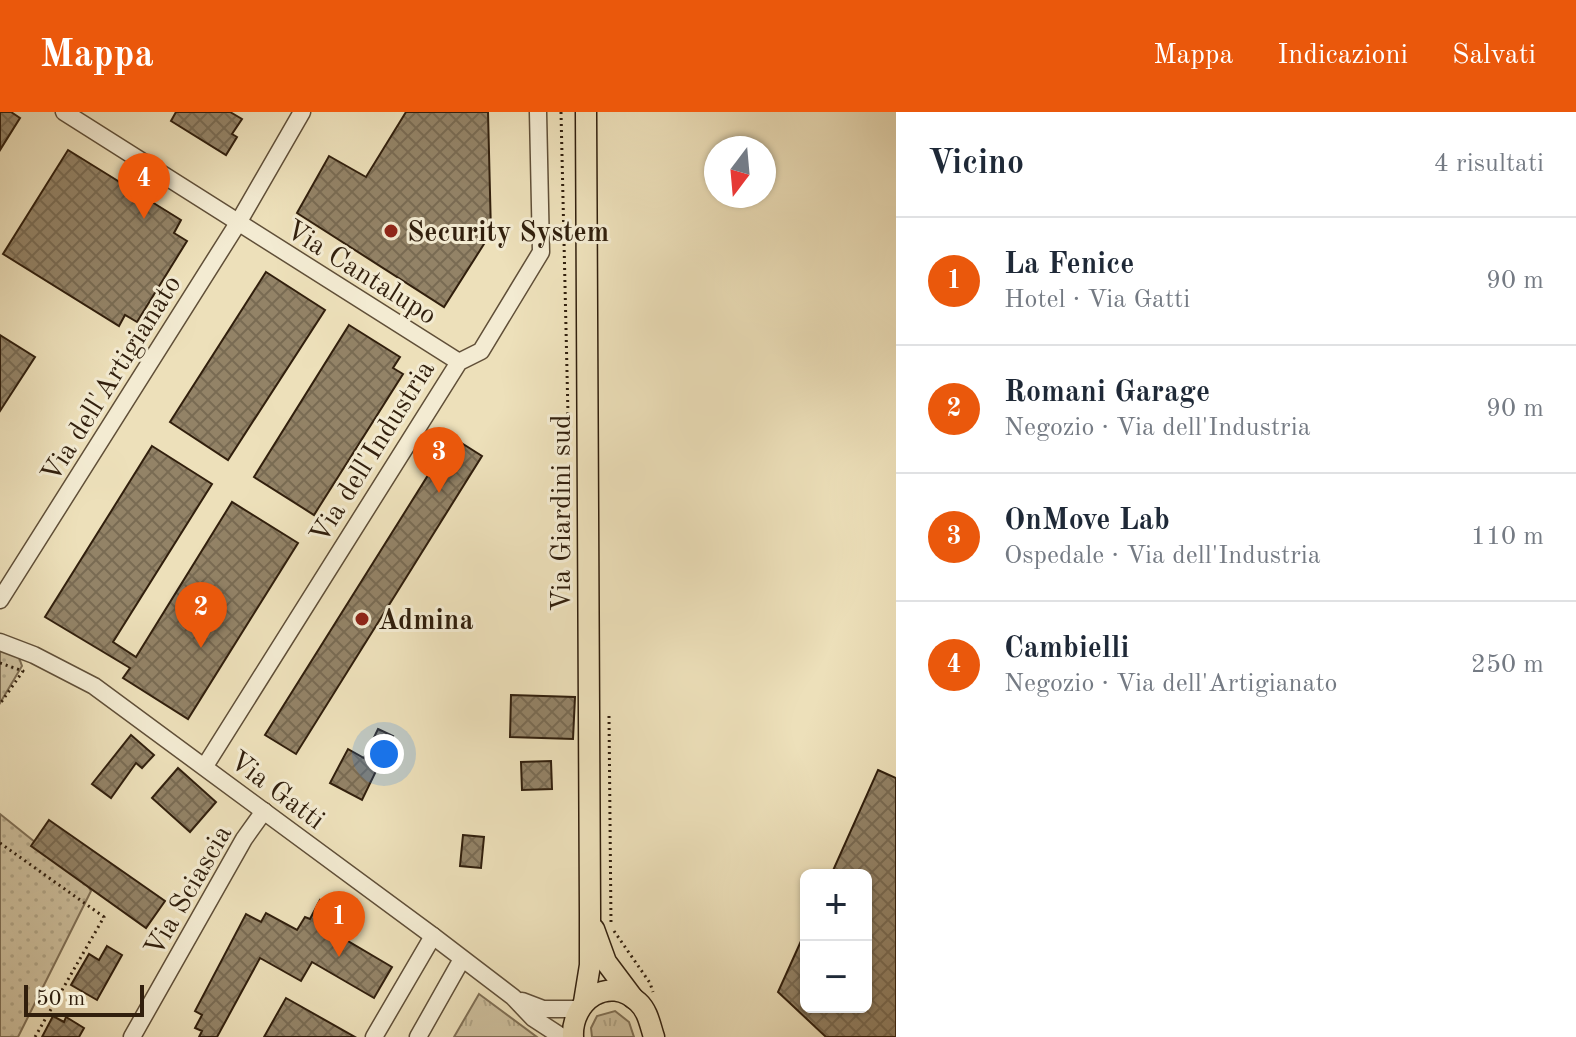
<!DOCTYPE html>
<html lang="it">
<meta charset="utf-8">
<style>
:root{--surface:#fff;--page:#f6f6f7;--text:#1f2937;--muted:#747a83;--line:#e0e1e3;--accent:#ea580c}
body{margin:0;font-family:"Old Standard TT",serif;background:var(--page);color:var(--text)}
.controls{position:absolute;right:24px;bottom:24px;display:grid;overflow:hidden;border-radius:12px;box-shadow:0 2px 6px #0004}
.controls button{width:72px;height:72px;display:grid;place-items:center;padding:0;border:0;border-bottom:2px solid var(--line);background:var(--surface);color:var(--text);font:40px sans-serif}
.compass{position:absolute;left:704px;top:24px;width:72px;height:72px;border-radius:50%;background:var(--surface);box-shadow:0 2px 6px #0004;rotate:196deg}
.scale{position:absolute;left:24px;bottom:20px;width:120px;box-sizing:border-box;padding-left:8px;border:4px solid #311f0d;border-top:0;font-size:22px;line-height:28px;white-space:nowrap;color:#311f0d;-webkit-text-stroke:6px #f3ebd2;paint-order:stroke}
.you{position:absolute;left:384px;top:642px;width:28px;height:28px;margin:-20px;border:6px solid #fff;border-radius:50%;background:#1a73e8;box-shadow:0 0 0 12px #1a73e833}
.badge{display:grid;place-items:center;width:52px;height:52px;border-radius:50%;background:var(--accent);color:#fff;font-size:26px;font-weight:700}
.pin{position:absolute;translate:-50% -66px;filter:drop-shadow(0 2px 4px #0008)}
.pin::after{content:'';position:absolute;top:42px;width:28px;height:24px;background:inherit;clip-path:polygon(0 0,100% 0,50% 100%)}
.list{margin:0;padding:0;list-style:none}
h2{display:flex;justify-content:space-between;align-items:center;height:104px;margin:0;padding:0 32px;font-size:34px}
h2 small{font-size:26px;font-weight:400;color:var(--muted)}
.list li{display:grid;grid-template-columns:52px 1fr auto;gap:24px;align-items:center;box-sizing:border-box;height:128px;padding:0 32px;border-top:2px solid var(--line)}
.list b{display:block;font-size:30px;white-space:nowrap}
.list p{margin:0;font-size:26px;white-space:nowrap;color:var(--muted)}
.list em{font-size:26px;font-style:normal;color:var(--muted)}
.map{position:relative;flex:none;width:896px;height:925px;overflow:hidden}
header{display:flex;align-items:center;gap:48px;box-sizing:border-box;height:112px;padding:0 40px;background:var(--accent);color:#fff}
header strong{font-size:38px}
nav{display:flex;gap:44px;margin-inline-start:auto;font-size:28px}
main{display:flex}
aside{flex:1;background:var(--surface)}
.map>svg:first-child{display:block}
</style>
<header>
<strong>Mappa</strong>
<nav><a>Mappa</a><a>Indicazioni</a><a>Salvati</a></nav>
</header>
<main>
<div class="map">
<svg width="896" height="925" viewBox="0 0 896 925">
<defs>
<pattern id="grass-tufts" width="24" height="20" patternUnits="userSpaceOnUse" patternTransform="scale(2)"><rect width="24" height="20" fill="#cdbf9d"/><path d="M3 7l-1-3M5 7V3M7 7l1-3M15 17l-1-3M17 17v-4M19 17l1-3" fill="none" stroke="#b0a486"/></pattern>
<pattern id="park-dots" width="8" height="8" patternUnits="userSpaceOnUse" patternTransform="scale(2)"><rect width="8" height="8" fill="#cdbf9d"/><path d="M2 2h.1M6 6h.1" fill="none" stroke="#b0a486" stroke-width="1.8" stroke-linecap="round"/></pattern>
<pattern id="building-cross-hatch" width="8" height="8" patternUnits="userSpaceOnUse" patternTransform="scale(2)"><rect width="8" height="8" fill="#938367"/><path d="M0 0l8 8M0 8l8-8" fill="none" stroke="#796b53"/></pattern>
</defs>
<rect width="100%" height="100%" fill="#ede0ba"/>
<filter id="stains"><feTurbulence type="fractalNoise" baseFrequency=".0025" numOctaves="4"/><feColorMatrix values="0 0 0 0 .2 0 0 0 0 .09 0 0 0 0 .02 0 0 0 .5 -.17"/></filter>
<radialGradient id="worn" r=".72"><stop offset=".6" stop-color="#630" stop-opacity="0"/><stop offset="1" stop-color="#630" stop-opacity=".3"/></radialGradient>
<g fill="url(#grass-tufts)" stroke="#7f6f55" stroke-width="2">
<path d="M479,882L537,925H454Z"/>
<path d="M615,899L629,910L634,925H592L591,916L597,904Z"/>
</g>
<g fill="url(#park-dots)" stroke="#7f6f55" stroke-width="2">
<path d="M0,535L18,543L22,554L0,591Z"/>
<path d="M0,702L86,771L91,779L18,925H0Z"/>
</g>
<g fill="url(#building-cross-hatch)" stroke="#311f0d" stroke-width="2">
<path d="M0,0H11L20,6L0,38Z"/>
<path d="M176,0H230L242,7L232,22L237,25L226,43L171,9Z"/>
<path d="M406,0H488L491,121L444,195L297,101L329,44L366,65Z"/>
<path d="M68,38L181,108L174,121L187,129L137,210L125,203L119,214L3,142Z"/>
<path d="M266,160L325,198L228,348L170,310Z"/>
<path d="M349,213L400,245L393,256L403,262L314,403L254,365Z"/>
<path d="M0,223L35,245L0,299Z"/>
<path d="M452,325L482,344L296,642L265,623Z"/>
<path d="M152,334L212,372L113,530L136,545L232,390L298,431L188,607L123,566L130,556L45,505Z"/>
<path d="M511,583L575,585L573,627L510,625Z"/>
<path d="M378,617L393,624L362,688L330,671L348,637L364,646Z"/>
<path d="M131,623L154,643L142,656L136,651L111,686L92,672Z"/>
<path d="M551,649L552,677L522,678L521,650Z"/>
<path d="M178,656L216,690L190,720L152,686Z"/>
<path d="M878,658L896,666V925H826L778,880L806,818V895H866V763H831Z"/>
<path d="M49,708L165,789L146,816L31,734Z"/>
<path d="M463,723L484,725L481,756L460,754Z"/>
<path d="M320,788L336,797L326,816L392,855L374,886L312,850L301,869L260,846L217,925H199L202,919L195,916L202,903L195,899L246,802L261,810L266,801L297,818L305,805L310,807Z"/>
<path d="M107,834L122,843L97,888L71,873L89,842L99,848Z"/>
<path d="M286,886L355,925H264Z"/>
<path d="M53,904L64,910L66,905L84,916L79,925H42Z"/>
</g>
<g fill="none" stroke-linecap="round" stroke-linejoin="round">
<defs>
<g id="minor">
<path d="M64,0L459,250"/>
<path d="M0,488L238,111L302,0"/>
<path d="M0,530L34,543L94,574L433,824L513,885L533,906L562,925"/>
<path d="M205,654L459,250L481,239L541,140L538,0"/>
<path d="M522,889L543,897H578"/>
<path d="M132,925L244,727L264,699"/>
<path d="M374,925L433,824"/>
<path d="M418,925L462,847"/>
</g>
<g id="major">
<path d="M594,817L606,850L633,886"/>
<path d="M584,890L590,853V801L586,0"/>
<path d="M573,925C571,889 609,862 638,890C648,899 650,913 654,925"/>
</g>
</defs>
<use href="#minor" stroke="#604f38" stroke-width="19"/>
<use href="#major" stroke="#311f0d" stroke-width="23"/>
<g stroke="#311f0d" stroke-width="3" stroke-dasharray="2 4" stroke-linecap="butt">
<path d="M561,0L568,303"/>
<path d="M0,551L23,559L0,592"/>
<path d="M609,604L611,812"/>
<path d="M0,731L104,805L35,925"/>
<path d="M614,819L650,871L653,880"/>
</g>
<use href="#minor" stroke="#f3ebd2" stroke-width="16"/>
<use href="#major" stroke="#ede0ba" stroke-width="20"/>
</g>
<g fill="#8f2418" stroke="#f3ebd2" stroke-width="3">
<circle cx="391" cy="119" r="8"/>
<circle cx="362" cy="507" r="8"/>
</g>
<g text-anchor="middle" stroke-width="6" stroke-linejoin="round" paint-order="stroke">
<g font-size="28" font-weight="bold" fill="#311f0d" stroke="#f3ebd2" text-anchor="start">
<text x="407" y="129">Security System</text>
<text x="378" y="517">Admina</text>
</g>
<g font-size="28" fill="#311f0d" stroke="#f3ebd2">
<text transform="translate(362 159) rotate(32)" y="10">Via Cantalupo</text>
<text transform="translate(110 266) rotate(-58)" y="10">Via dell'Artigianato</text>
<text transform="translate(371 339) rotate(-58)" y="10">Via dell'Industria</text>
<text transform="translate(560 401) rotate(-90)" y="10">Via Giardini sud</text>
<text transform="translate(278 677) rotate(37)" y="10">Via Gatti</text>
<text transform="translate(187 778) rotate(-60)" y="10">Via Sciascia</text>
</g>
</g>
<rect width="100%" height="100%" filter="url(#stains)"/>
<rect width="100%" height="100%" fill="url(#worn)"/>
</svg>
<div class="controls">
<button>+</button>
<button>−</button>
</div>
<svg class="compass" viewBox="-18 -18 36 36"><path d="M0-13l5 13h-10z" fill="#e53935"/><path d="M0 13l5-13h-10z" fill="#747a83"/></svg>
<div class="scale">50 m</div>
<div class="you"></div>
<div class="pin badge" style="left:339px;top:845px">1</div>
<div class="pin badge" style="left:201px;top:536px">2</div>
<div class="pin badge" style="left:439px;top:381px">3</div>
<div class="pin badge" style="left:144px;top:107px">4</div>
</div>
<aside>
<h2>Vicino<small>4 risultati</small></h2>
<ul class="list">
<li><span class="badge">1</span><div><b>La Fenice</b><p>Hotel · Via Gatti</p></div><em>90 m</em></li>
<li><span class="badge">2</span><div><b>Romani Garage</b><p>Negozio · Via dell'Industria</p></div><em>90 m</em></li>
<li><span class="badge">3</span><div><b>OnMove Lab</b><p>Ospedale · Via dell'Industria</p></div><em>110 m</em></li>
<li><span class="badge">4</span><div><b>Cambielli</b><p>Negozio · Via dell'Artigianato</p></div><em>250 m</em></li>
</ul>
</aside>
</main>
